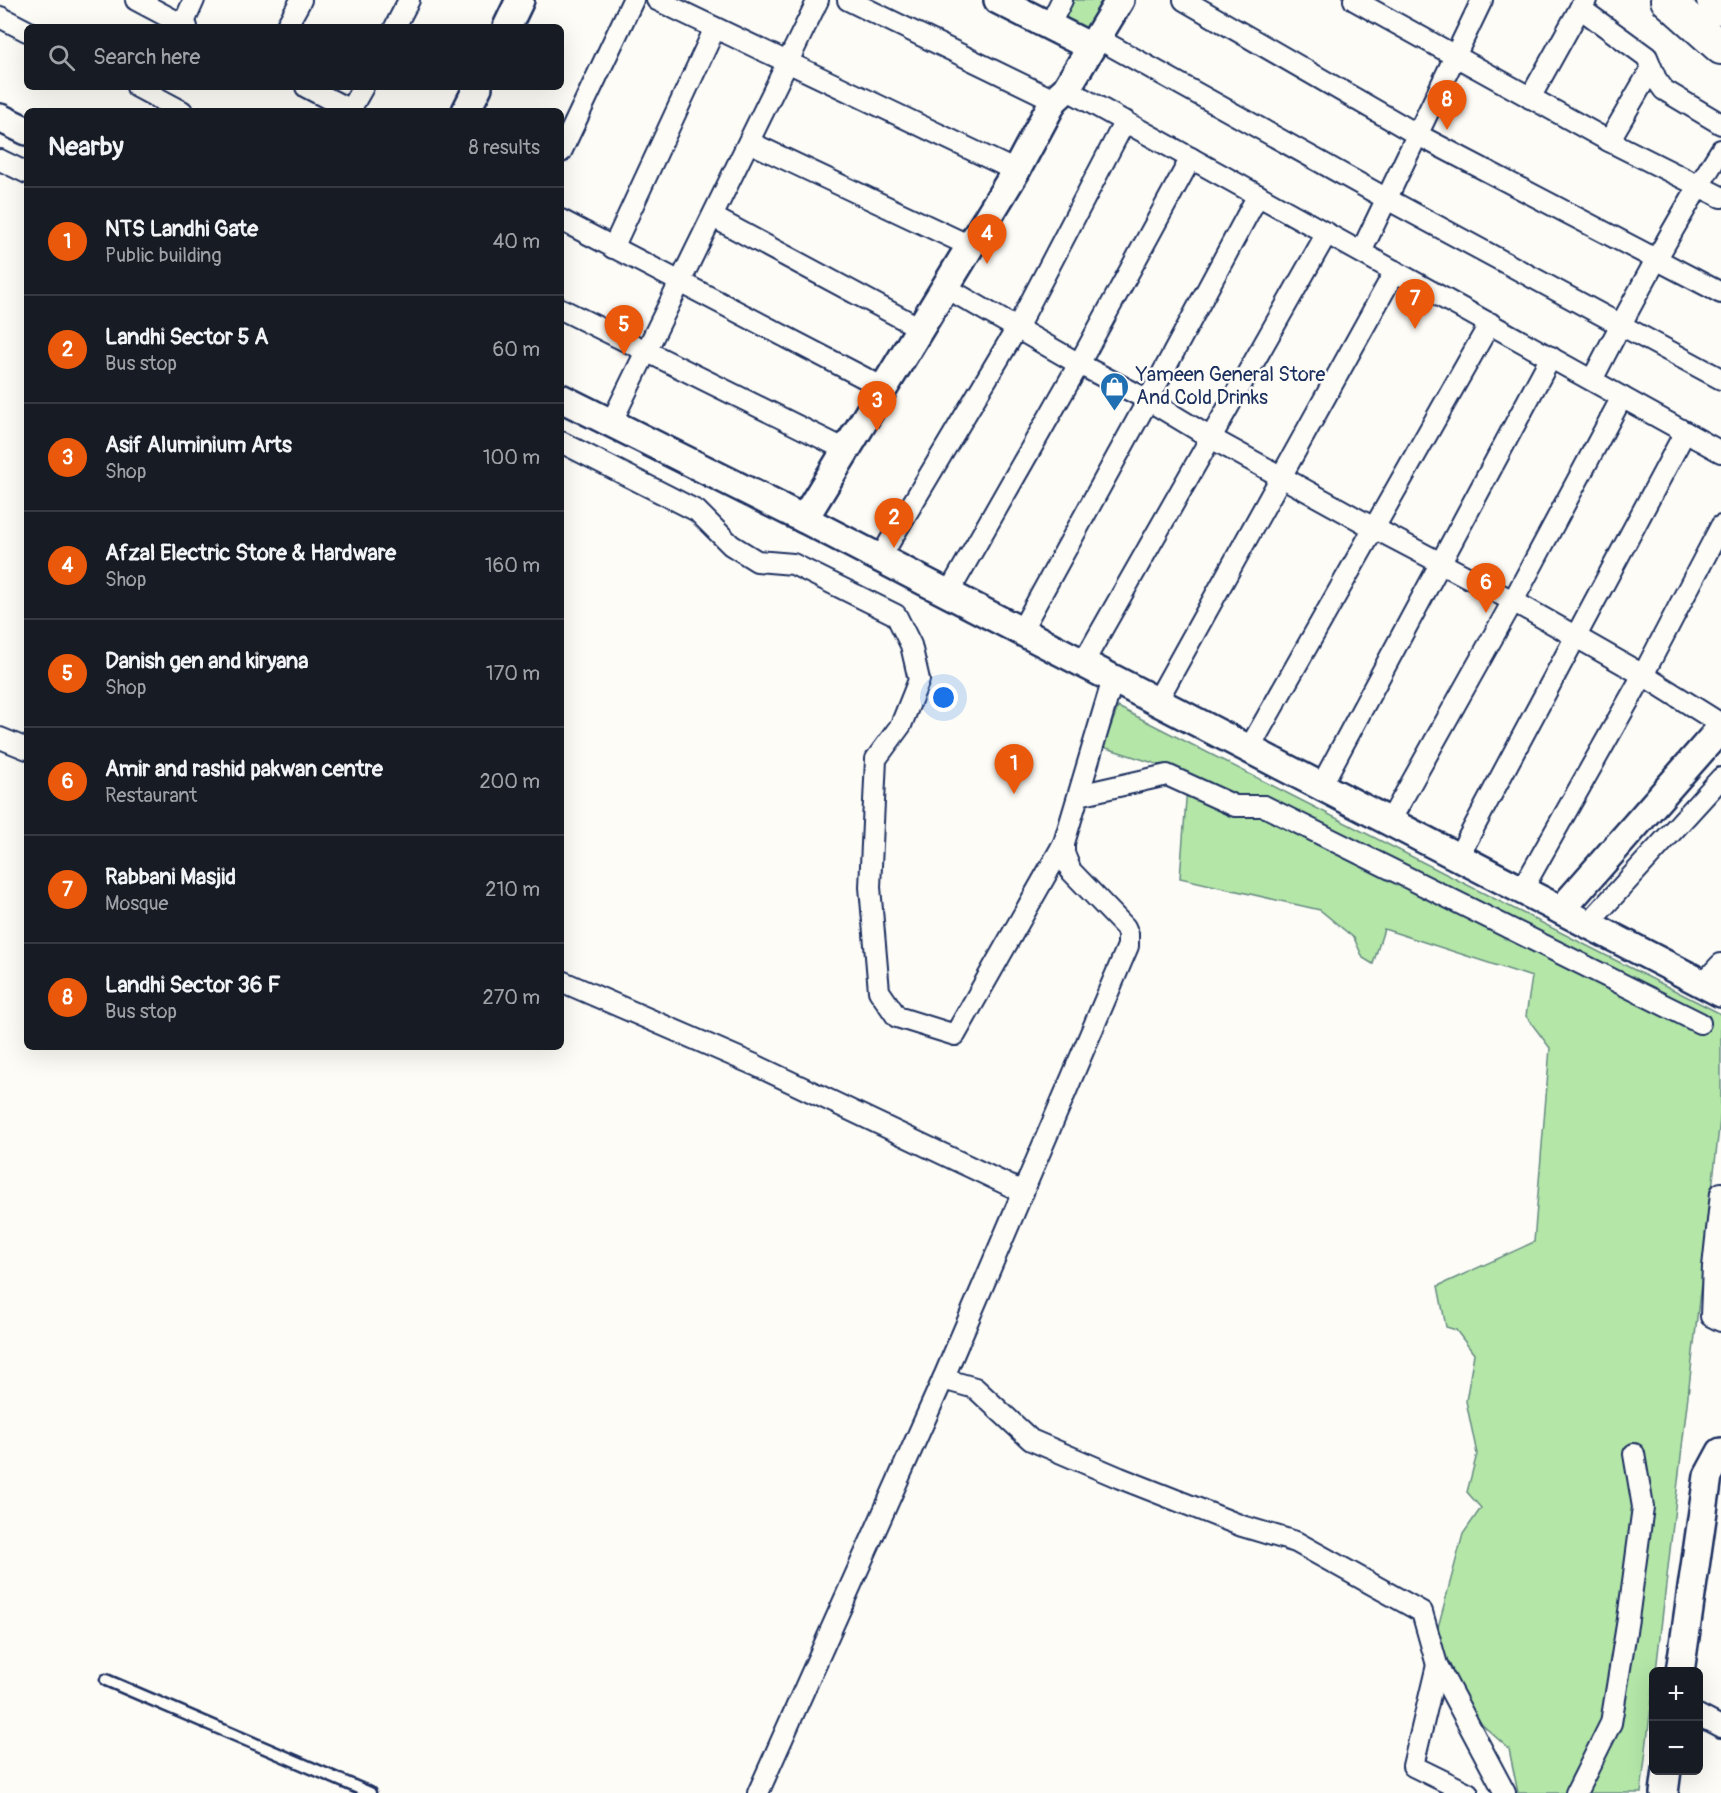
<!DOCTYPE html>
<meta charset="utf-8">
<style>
:root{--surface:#171b24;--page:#242831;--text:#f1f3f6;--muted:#9ea1a6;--line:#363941;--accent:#ea580c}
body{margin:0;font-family:Pangolin,sans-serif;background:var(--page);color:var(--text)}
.controls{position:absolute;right:18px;bottom:18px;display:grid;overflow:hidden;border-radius:9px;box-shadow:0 6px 24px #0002}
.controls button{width:54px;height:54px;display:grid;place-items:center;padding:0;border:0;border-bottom:2px solid var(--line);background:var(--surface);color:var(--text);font:30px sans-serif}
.you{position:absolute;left:944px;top:698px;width:21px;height:21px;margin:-15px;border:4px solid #fff;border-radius:50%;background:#1a73e8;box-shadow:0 0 0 9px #1a73e833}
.badge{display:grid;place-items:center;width:39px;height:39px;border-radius:50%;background:var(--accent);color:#fff;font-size:20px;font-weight:700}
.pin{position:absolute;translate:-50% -50px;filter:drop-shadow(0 2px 3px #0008)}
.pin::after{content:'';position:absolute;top:32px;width:21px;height:18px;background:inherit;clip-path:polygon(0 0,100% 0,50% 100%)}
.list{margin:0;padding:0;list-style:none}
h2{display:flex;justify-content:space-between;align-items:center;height:78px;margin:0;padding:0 24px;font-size:26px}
h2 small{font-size:20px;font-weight:400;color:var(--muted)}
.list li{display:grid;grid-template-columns:39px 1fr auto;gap:18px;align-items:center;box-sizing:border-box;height:108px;padding:0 24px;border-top:2px solid var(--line)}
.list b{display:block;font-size:22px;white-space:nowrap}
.list p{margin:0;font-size:20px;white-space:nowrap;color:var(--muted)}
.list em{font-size:20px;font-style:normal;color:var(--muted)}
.icon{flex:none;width:33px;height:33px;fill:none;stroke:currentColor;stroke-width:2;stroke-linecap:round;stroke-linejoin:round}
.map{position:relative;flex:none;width:1721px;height:1793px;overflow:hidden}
.search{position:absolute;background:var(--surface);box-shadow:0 6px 24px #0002;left:24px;top:24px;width:540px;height:66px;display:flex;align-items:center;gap:15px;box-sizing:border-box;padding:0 21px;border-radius:9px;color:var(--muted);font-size:22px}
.panel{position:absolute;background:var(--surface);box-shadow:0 6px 24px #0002;left:24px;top:108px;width:540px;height:942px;border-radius:9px}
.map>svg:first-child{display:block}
</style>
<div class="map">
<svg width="1721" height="1793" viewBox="0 0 1721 1793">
<rect width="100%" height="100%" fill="#fdfcf7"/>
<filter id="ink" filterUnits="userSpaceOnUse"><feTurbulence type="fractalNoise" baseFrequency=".0167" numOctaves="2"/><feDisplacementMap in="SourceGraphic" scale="12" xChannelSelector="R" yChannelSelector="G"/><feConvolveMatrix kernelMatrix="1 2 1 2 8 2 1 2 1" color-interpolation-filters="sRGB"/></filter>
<g filter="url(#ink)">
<g fill="#b3e6a7" stroke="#678a82" stroke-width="1.5">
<path d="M1062,0H1120L1091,47L1049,26Z"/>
<path d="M1118,707L1721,1014V1111L1656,1671L1654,1672L1653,1689L1641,1793H1518L1509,1749L1478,1721L1447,1664L1437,1631L1463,1534L1481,1508L1467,1492L1477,1454L1466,1401L1474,1354L1456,1330L1446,1327L1438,1286L1534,1242L1550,1048L1526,1016L1532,977L1384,929L1373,964L1363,958L1354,938L1320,910L1180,878L1188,774L1103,747Z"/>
</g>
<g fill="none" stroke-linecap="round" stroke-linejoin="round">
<defs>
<path id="lane" d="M106,1680L370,1793"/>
<g id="street">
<path d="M136,0L187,27"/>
<path d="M657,0L1016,171"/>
<path d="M848,0L1054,100"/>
<path d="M1184,0L1418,135L1721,293"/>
<path d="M1354,0L1609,141L1721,197"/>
<path d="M1580,8L1647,57L1656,79L1664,90L1721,124"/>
<path d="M0,17L27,31"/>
<path d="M1049,26L1062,0"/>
<path d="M182,27L194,0"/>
<path d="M286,27L301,0"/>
<path d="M395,27L409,0"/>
<path d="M1097,38L1387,199L1721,379"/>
<path d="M137,87L182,111"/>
<path d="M306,87L352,111"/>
<path d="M1066,89L1721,452"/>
<path d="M1530,98L1580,8L1586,0"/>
<path d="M350,110L363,87"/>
<path d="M1609,141L1651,69"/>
<path d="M749,142L970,246"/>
<path d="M561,152L633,0"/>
<path d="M0,160L27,173"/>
<path d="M713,217L920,328"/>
<path d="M561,220L884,388"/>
<path d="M613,248L715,28"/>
<path d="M1361,252L1482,0"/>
<path d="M945,287L1079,364L1148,400L1211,438L1374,528L1513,601L1643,675L1721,724"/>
<path d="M561,309L846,450"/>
<path d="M1592,380C1632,302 1674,224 1721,150"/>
<path d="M611,423L818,0"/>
<path d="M561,442L697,511L731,545L757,561L793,564L896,615L911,645L919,680L901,725L876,759L870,887L879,991L897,1017L955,1035L1064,843"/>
<path d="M880,558L1017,328L1125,121"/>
<path d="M948,594L1079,364L1191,158"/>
<path d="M1021,631L1148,400L1258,195"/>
<path d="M1083,663L1327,233"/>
<path d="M1157,701L1395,271"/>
<path d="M0,738L27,749"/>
<path d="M1249,749L1490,323"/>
<path d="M1321,786L1551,357"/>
<path d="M1079,795L1167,775L1235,806H1264L1700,1023"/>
<path d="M1390,821L1513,601L1622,397"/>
<path d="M1458,857L1685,432"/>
<path d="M1522,890L1643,675L1721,526"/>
<path d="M1588,924L1721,778"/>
<path d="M561,981L755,1065L1023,1192"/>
<path d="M1703,983L1721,964"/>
<path d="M1721,1193L1713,1267L1711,1316L1721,1321"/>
<path d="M943,1379L975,1388L1031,1440L1120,1478L1242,1526L1296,1542L1422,1612L1437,1665L1505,1793"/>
<path d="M1437,1665L1413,1766L1468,1793"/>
<path d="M1698,1715L1721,1727"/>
<path d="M758,1793L943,1379L1128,946V934L1125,927L1071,871L1064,853V843L1113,679"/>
<path d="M1576,1793L1611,1723L1628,1619L1643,1507L1634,1454"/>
</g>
<g id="secondary">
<path d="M998,0L1091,47"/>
<path d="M507,27L520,0"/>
<path d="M466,111L478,87"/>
<path d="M0,118L27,131"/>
<path d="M561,398L804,519L1721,993"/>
<path d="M804,519L1016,171L1054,100L1066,89L1120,0"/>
<path d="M1561,910L1721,728"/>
<path d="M1680,1672L1708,1476L1721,1452"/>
<path d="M1664,1793L1667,1770"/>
</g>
<g id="primary">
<path d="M1667,0L1721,48"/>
<path d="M1713,0L1721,8"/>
</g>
</defs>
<use href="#lane" stroke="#1b2f5e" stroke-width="15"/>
<use href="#street" stroke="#1b2f5e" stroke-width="24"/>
<use href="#secondary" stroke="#1b2f5e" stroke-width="32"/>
<use href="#primary" stroke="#1b2f5e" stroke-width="36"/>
<use href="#lane" stroke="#fdfcf7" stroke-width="10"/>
<use href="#street" stroke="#fdfcf7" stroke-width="20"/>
<use href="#secondary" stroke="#fdfcf7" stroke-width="27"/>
<use href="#primary" stroke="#fdfcf7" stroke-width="32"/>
</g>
</g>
<defs>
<symbol id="shop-pin" viewBox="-11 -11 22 30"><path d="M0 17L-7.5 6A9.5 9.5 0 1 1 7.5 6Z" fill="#1f6fb2" stroke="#fdfcf7"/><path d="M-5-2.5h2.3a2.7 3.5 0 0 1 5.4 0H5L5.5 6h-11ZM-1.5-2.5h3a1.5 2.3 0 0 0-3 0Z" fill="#fff"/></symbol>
</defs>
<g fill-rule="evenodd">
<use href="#shop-pin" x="1098" y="370" width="33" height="45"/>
</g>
<g text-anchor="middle" stroke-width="5" stroke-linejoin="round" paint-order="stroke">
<g font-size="20" fill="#1b2f5e" stroke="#fdfcf7" text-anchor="start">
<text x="1136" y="381">Yameen General Store<tspan x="1136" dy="23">And Cold Drinks</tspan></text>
</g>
</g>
</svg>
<div class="controls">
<button>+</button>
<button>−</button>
</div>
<div class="you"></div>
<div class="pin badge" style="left:1014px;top:794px">1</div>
<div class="pin badge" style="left:894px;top:548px">2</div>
<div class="pin badge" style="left:877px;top:431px">3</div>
<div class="pin badge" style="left:987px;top:264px">4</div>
<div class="pin badge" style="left:624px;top:355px">5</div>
<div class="pin badge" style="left:1486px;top:613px">6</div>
<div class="pin badge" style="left:1415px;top:329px">7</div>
<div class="pin badge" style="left:1447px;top:130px">8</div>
<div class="search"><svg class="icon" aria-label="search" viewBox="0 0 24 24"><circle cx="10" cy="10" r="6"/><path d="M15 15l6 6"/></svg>Search here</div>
<section class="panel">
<h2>Nearby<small>8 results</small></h2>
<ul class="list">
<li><span class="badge">1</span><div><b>NTS Landhi Gate</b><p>Public building</p></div><em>40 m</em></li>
<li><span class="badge">2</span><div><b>Landhi Sector 5 A</b><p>Bus stop</p></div><em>60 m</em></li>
<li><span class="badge">3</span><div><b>Asif Aluminium Arts</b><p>Shop</p></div><em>100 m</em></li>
<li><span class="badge">4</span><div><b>Afzal Electric Store &amp; Hardware</b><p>Shop</p></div><em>160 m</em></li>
<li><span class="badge">5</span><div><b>Danish gen and kiryana</b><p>Shop</p></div><em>170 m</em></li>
<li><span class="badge">6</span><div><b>Amir and rashid pakwan centre</b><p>Restaurant</p></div><em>200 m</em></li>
<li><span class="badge">7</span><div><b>Rabbani Masjid</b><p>Mosque</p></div><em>210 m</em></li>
<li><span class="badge">8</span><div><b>Landhi Sector 36 F</b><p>Bus stop</p></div><em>270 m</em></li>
</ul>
</section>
</div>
